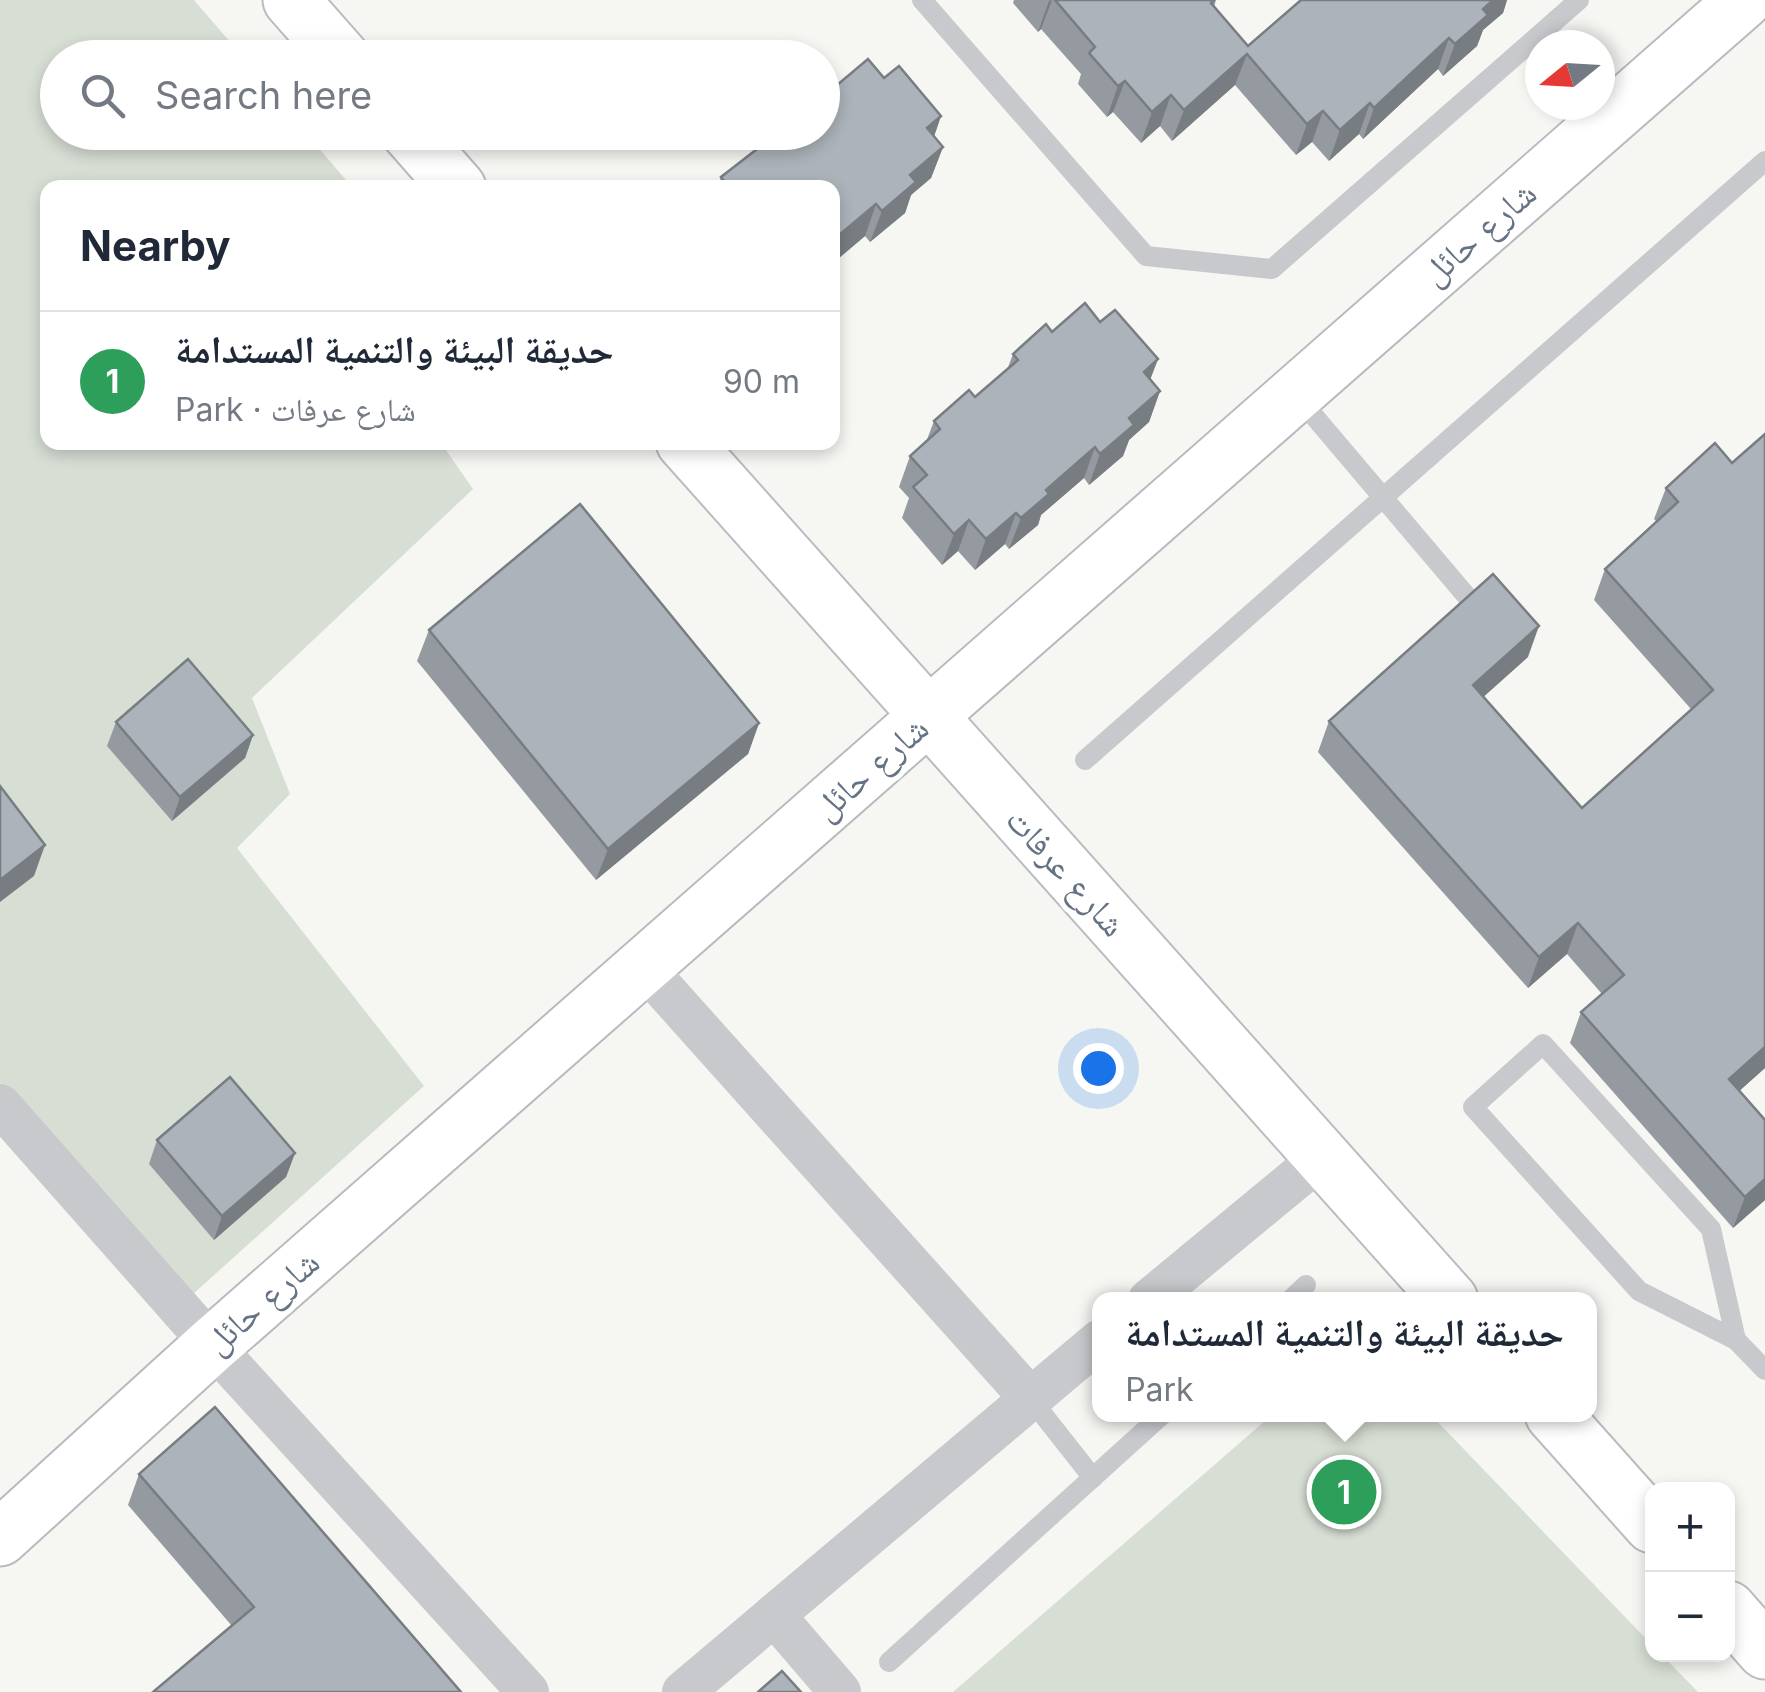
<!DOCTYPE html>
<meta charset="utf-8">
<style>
:root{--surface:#fff;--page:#f6f6f7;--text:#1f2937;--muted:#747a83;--line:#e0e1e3;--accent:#7c3aed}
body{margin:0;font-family:Inter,"Noto Naskh Arabic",sans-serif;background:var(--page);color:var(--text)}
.controls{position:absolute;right:30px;bottom:30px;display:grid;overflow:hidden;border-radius:20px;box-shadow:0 5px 15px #0003}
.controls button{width:90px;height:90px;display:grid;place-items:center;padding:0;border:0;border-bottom:2px solid var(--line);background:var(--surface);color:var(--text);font:50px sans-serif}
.compass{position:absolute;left:1525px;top:30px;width:90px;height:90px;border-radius:50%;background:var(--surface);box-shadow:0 5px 15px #0003;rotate:252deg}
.you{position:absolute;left:1098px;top:1068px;width:35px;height:35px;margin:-25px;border:8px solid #fff;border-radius:50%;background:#1a73e8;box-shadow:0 0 0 15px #1a73e833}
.badge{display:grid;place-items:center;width:65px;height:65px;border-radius:50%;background:var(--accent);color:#fff;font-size:32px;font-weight:700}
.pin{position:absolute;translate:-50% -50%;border:5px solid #fff;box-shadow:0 2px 10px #0006}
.popup{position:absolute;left:1092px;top:1292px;width:505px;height:130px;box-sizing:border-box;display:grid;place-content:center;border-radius:20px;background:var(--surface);filter:drop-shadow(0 2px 8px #0005);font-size:32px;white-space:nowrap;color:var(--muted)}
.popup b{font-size:38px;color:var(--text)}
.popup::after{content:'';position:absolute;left:50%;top:100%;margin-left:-20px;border:20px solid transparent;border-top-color:var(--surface)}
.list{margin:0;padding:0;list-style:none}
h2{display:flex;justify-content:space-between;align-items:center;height:130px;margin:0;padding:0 40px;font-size:42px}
h2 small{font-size:32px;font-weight:400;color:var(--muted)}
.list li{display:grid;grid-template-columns:65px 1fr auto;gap:30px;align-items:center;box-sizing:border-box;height:140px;padding:0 40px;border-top:2px solid var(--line)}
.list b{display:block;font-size:38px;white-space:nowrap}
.list p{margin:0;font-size:32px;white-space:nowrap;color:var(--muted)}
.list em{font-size:32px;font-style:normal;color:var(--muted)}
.icon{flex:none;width:55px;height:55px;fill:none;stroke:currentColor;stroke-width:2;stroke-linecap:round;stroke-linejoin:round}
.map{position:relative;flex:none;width:1765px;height:1692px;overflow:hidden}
.search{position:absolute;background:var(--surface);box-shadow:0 5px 15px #0003;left:40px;top:40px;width:800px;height:110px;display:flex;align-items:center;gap:25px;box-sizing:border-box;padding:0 35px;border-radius:55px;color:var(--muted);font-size:38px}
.panel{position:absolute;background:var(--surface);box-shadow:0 5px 15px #0003;left:40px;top:180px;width:800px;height:270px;border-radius:20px}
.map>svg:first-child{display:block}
</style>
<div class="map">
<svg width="1765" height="1692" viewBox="0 0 1765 1692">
<rect width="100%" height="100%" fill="#f6f7f3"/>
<g fill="#d7ded4">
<path d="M0,0H194L243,57L58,58V132L306,133L352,187L48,188V442L441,443L473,489L252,698L290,794L237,848L424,1086L192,1295L0,1083Z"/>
<path d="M1273,1414L1431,1415L1652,1645V1654L1662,1655L1698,1692H953Z"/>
</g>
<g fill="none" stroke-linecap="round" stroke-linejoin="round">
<defs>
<g id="secondary">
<path d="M291,0L342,58"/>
<path d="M409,132L458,188"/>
<path d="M684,442L1450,1300"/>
<path d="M1553,1414L1652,1525"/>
<path d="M1728,1609L1765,1651"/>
</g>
<path id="primary" d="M0,1538L212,1345L1744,0"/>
</defs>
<use href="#secondary" stroke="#b9bcc1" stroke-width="59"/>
<use href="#primary" stroke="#b7babf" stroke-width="59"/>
<g stroke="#c7c9cd" stroke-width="20">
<path d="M922,0L1146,256L1272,269L1579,0"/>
<path d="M1297,396L1469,599"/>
<path d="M1085,760L1765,161"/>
<path d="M1543,1044L1711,1229L1736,1340L1639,1291L1473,1107Z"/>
<path d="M1290,1300L1306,1285"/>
<path d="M1736,1340L1765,1370"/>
<path d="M1030,1398L1093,1478"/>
<path d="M889,1662L1163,1414"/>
</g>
<g stroke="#c7c9cd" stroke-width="42">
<path d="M644,967L1030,1398"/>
<path d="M0,1105L212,1345L528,1692"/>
<path d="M1149,1300L1322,1157"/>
<path d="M774,1615L840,1692"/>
<path d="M683,1692L1099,1341"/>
</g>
<use href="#secondary" stroke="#fff" stroke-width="55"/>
<use href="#primary" stroke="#fff" stroke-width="55"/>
</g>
<g fill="#949aa0">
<path d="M1014,0H1216L1214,7L1248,46L1301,0H1507L1503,13L1483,30L1477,46L1443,76L1438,69L1363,139L1359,134L1329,161L1312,142L1296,155L1235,85L1172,141L1160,126L1141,143L1113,112L1107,117L1078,84L1081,74L1041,29L1038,32L1013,3Z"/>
<path d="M884,78L941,116L934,137L943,147L931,178L911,195L905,213L870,242L865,236L832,264V188H717L721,177L822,132L836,86Z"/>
<path d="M1100,322L1158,359L1150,380L1160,391L1149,422L1129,440L1123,456L1089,485L1084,478L1041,515L1038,525L1009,549L1005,544L975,570L958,551L942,565L902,518L909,498L899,487L910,456L926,442L934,421L975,397L1007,370L1013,354L1052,332Z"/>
<path d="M1765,434V1068L1739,1091L1765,1200L1733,1228L1570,1043L1581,1012L1602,994L1567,954L1528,988L1318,752L1329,721L1528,657L1483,697L1582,808L1691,709L1594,600L1605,569L1657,522L1654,519L1666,488L1732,463Z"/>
<path d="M429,630L759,723L748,754L596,880L417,661Z"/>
<path d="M116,722L253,735L245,758L172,821L107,746Z"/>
<path d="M157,1140L295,1153L286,1177L214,1240L149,1164Z"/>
<path d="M139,1474L461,1692L232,1626L128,1505Z"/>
</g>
<g fill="#787d82">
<path d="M1052,0L1041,29L1038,32L1049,1Z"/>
<path d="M1493,0H1507L1503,13L1483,30L1477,46L1443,76L1455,44L1483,9Z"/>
<path d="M1449,38L1438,69L1363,139L1374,108Z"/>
<path d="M1247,54L1235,85L1172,141L1184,110Z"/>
<path d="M1125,81L1113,112L1107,117L1118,86Z"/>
<path d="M1171,95L1160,126L1141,143L1152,112Z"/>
<path d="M1370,103L1359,134L1329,161L1340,130Z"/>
<path d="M1323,111L1312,142L1296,155L1307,124Z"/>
<path d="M941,116L930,147L927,128Z"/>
<path d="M943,147L931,178L911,195L905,213L870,242L882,211L910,175Z"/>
<path d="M876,204L865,236L832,264V241Z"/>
<path d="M1158,359L1146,390L1144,372Z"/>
<path d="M1160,391L1149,422L1129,440L1123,456L1089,485L1100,454L1129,418Z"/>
<path d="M1095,447L1084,478L1041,515L1038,525L1009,549L1021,518L1046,490Z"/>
<path d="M1016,513L1005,544L975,570L986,539Z"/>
<path d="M969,520L958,551L942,565L954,534Z"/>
<path d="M1539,626L1528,657L1461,717L1473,685Z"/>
<path d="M759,723L748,754L596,880L608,849Z"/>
<path d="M253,735L245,758L172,821L180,797Z"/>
<path d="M45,845L34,876L0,902V880Z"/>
<path d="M1578,923L1567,954L1528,988L1539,957Z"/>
<path d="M1765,1047V1068L1718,1110L1729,1079Z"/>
<path d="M295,1153L286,1177L214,1240L222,1216Z"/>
<path d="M1765,1179V1200L1733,1228L1745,1197Z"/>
</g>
<g fill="#acb3ba" stroke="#787d82" stroke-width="2.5">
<path d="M1055,0H1214L1211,3L1248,46L1301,0H1493L1483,9L1488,15L1455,44L1449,38L1374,108L1370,103L1340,130L1323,111L1307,124L1247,54L1184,110L1171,95L1152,112L1125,81L1118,86L1089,53L1095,47Z"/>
<path d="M868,59L884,78L899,66L941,116L927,128L943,147L910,175L916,182L882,211L876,204L832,241V188H718L725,182L721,177L779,132H822V86L831,79L836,86Z"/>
<path d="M832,242L838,248L832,253Z"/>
<path d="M1085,303L1100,322L1115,310L1158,359L1144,372L1160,391L1129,418L1134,425L1100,454L1095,447L1046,490L1049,494L1021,518L1016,513L986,539L969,520L954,534L913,487L927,475L910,456L940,429L934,421L969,390L975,397L1018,360L1013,354L1046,324L1052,332Z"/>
<path d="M1765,434V1047L1729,1079L1765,1120V1179L1745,1197L1581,1012L1624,975L1578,923L1539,957L1329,721L1493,574L1539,626L1473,685L1582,808L1713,690L1605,569L1678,502L1666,488L1715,443L1732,463Z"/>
<path d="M580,504L759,723L608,849L429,630Z"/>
<path d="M188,659L253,735L180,797L116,722Z"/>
<path d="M0,786L45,845L0,880Z"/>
<path d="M230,1077L295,1153L222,1216L157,1140Z"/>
<path d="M215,1407L461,1692H153L254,1607L139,1474Z"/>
<path d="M782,1671L801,1692H758Z"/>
</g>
<g text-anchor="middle" stroke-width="10" stroke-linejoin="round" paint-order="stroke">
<g font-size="35" fill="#657385" stroke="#fff">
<text transform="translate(1479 233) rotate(-41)" y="12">شارع حائل</text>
<text transform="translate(871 768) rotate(-41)" y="12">شارع حائل</text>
<text transform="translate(1066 872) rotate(48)" y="12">شارع عرفات</text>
<text transform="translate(262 1302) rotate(-41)" y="12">شارع حائل</text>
</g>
</g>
</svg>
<div class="controls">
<button>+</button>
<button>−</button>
</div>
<svg class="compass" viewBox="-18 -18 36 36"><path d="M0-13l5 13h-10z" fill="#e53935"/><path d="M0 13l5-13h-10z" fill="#747a83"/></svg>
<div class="you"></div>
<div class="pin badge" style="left:1344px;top:1492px;background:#2e9e5b">1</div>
<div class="popup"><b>حديقة البيئة والتنمية المستدامة</b>Park</div>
<div class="search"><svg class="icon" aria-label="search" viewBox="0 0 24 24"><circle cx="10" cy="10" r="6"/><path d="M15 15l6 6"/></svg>Search here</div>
<section class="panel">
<h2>Nearby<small></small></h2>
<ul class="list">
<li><span class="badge" style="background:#2e9e5b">1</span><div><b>حديقة البيئة والتنمية المستدامة</b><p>Park · شارع عرفات</p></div><em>90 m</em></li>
</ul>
</section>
</div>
